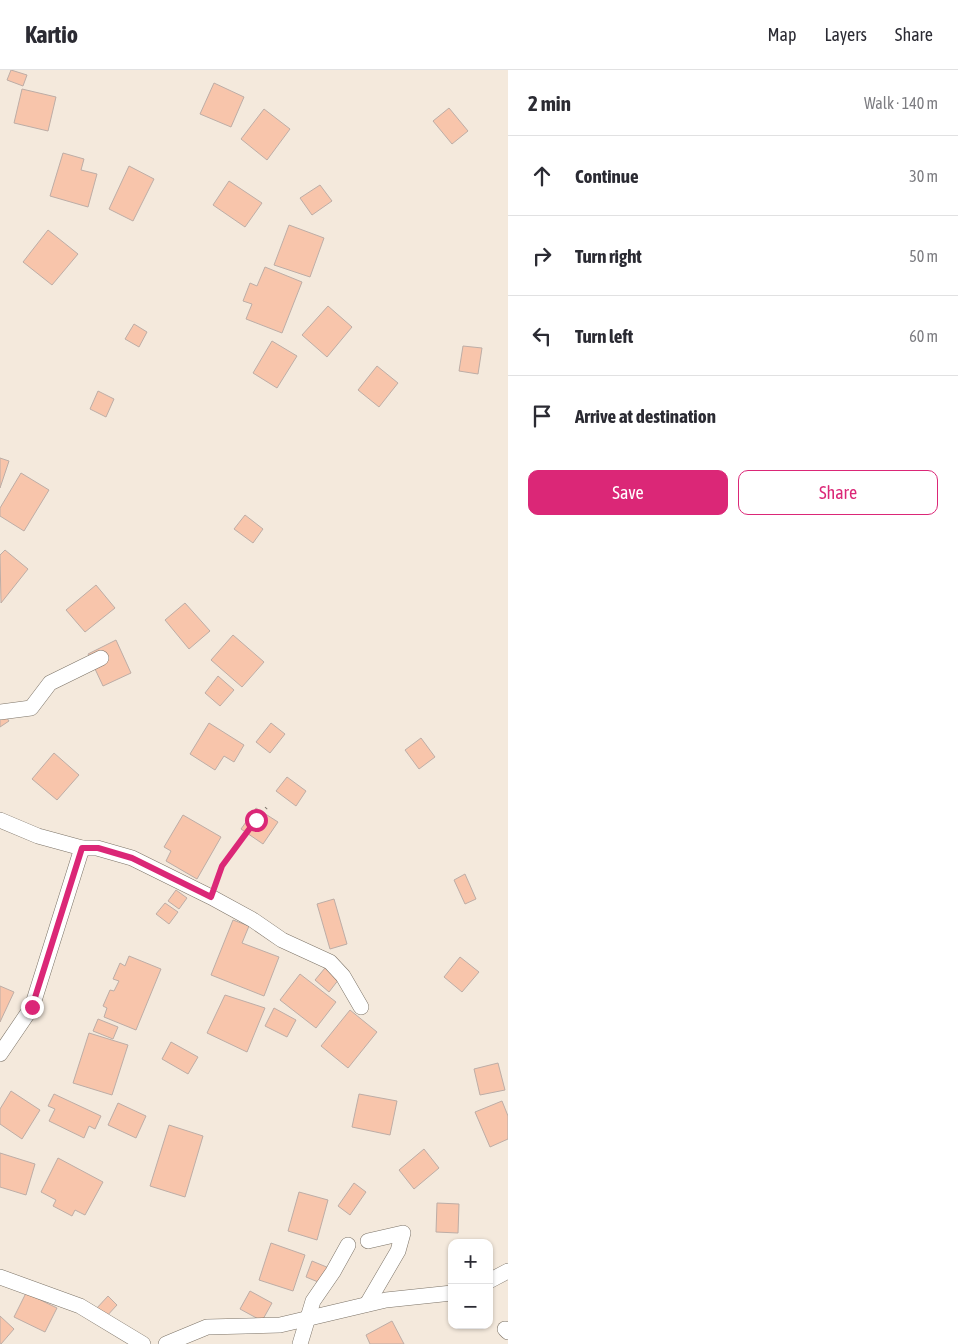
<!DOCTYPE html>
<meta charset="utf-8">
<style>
:root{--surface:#fff;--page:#f7f7f7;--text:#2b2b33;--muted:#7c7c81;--line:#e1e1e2;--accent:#db2777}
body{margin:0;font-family:"Asap Condensed",sans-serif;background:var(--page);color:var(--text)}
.controls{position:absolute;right:15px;bottom:15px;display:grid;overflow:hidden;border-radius:10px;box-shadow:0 1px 4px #0004}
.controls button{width:45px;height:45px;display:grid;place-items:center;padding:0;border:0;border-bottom:1px solid var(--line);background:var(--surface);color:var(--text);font:25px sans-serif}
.stop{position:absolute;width:15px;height:15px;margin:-11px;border:4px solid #db2777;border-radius:50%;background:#fff}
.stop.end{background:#db2777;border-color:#fff;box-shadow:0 1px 5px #0008}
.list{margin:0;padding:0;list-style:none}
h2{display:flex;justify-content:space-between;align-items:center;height:65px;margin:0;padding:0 20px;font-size:21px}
h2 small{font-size:16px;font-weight:400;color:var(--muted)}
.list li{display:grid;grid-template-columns:32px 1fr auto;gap:15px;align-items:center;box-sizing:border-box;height:80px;padding:0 20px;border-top:1px solid var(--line)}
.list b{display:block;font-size:19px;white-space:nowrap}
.list em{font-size:16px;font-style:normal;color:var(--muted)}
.actions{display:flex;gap:10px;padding:15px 20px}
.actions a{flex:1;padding:11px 0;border:1px solid var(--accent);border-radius:10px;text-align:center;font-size:18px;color:var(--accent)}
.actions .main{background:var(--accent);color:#fff}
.icon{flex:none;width:28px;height:28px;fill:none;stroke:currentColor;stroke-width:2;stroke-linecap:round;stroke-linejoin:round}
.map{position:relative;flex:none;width:508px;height:1274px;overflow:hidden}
header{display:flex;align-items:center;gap:30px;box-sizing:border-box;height:70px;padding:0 25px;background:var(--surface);border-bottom:1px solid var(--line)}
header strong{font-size:24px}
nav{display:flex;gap:28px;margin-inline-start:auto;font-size:18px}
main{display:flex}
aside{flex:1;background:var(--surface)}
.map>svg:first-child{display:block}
</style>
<header>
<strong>Kartio</strong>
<nav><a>Map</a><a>Layers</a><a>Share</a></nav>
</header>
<main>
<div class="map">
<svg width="508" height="1274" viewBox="0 0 508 1274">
<rect width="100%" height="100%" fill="#f4e9dc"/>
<g fill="#f8c5ab" stroke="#bdada6">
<path d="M11,0L27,5L23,16L7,10Z"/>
<path d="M214,13L244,27L231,57L200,44Z"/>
<path d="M22,19L56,27L48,61L14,53Z"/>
<path d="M449,38L468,61L452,74L433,51Z"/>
<path d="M264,39L290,59L267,90L241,69Z"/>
<path d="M63,83L84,89L81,100L97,104L88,137L50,126Z"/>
<path d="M129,96L154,109L133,151L109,139Z"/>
<path d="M229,111L262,133L245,157L213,135Z"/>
<path d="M320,115L332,131L312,145L300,128Z"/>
<path d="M289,155L324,168L310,207L274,195Z"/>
<path d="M48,160L78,184L52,215L23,192Z"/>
<path d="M265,197L302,212L282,263L246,249L252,234L243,231L250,213L257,216Z"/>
<path d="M328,236L352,257L327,287L302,265Z"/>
<path d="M134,254L147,262L139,277L125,269Z"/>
<path d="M272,271L297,286L277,318L253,303Z"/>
<path d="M463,276L482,278L478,304L459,301Z"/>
<path d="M377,296L398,313L379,337L358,320Z"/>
<path d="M98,321L114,329L106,347L90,339Z"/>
<path d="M0,388L9,391L0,418Z"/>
<path d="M21,403L49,420L24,461L0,446V438Z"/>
<path d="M245,445L263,459L253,473L234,459Z"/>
<path d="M5,480L28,499L1,533L0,485Z"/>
<path d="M96,515L115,538L85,562L66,540Z"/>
<path d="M185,533L210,561L189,579L165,550Z"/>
<path d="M233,565L264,592L242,617L211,590Z"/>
<path d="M116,570L131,603L103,616L88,584Z"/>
<path d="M218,606L234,620L220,636L205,623Z"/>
<path d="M0,638L9,651L0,657Z"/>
<path d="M209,653L244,675L234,692L224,686L215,700L190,684Z"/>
<path d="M271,653L285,664L270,683L256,672Z"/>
<path d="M421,668L435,687L419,699L405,680Z"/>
<path d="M54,683L79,705L57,730L32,709Z"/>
<path d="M287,707L306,721L296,736L276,721Z"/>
<path d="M256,738L278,752L263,774L241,759Z"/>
<path d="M183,745L221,767L197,809L166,791L171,781L164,777Z"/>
<path d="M465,804L476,829L465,834L454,810Z"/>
<path d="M176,820L187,828L179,839L168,831Z"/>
<path d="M334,829L347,874L330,879L317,834Z"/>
<path d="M165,833L178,842L169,854L156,844Z"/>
<path d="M233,850L249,856L242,873L279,887L264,926L211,905Z"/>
<path d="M129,886L161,899L136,960L104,947L107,938L103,936L110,920L114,921L119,911L113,909L120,893L125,896Z"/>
<path d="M460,887L479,902L462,922L444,907Z"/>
<path d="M325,898L339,909L329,922L315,910Z"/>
<path d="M300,904L336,932L316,958L280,930Z"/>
<path d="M0,916L14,922L0,952Z"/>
<path d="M225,925L265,938L247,982L207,963Z"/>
<path d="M274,938L296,950L287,967L265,956Z"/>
<path d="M350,940L377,962L348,998L321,976Z"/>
<path d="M98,949L118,957L113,969L93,961Z"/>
<path d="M89,963L128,975L112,1025L73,1013Z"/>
<path d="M171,972L198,987L188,1004L162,989Z"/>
<path d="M498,993L505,1020L480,1025L474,999Z"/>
<path d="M11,1021L40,1040L22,1069L0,1054V1039Z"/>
<path d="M54,1024L101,1046L95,1059L89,1056L84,1068L49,1051L55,1039L48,1036Z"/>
<path d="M359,1024L397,1031L390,1065L352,1057Z"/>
<path d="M502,1031L508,1046V1069L490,1077L475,1042Z"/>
<path d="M118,1033L146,1046L136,1068L108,1055Z"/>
<path d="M169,1055L203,1066L185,1127L150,1116Z"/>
<path d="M424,1079L439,1098L414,1119L399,1100Z"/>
<path d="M0,1083L35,1094L26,1125L0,1117Z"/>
<path d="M58,1088L103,1112L85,1145L75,1140L72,1146L53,1136L56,1130L41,1122Z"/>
<path d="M354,1113L366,1122L350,1145L338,1136Z"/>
<path d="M299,1122L328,1130L317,1170L288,1161Z"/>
<path d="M437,1133L459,1134L458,1163L436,1162Z"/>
<path d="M271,1173L305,1185L293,1221L259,1210Z"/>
<path d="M312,1191L329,1198L323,1214L306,1207Z"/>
<path d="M250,1221L272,1233L262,1251L240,1239Z"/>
<path d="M26,1223L57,1238L45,1262L14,1247Z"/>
<path d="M108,1226L117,1235L105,1248L96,1239Z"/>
<path d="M0,1246L14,1259L1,1274H0Z"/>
<path d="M392,1251L404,1274H370L366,1265Z"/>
</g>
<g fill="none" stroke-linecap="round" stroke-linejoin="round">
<defs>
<g id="street">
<path d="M0,642L31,638L50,613L101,588"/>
<path d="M0,750L38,766L82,778H97L132,788L211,827L253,850L282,870L330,892L343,906L361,937"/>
<path d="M0,984L32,937L82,778"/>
<path d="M0,1207L80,1236L143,1274"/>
<path d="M489,1211L508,1201"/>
<path d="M367,1234L398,1181L403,1163L368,1171"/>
<path d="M505,1259L508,1262"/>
<path d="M166,1274L207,1257L280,1255L386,1230L452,1223"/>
<path d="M300,1274L313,1231L333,1202L348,1175"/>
</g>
</defs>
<use href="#street" stroke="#7c7367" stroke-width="16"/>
<path stroke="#7e776e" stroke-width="3" stroke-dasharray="1 4" stroke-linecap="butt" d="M217,813L222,796L249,758L268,736"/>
<use href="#street" stroke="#fff" stroke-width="15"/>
</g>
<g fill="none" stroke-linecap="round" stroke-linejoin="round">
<path stroke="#db2777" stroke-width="6" d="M32,937L82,778H98L132,788L211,827L222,796L256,750"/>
</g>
</svg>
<div class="controls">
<button>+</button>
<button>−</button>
</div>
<div class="stop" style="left:256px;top:750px"></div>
<div class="stop end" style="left:32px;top:937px"></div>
</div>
<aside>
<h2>2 min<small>Walk · 140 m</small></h2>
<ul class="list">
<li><svg class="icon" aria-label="ahead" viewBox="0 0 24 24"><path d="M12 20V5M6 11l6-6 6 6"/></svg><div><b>Continue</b></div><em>30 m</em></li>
<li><svg class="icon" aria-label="right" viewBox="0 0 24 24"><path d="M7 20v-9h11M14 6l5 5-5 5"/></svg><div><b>Turn right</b></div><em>50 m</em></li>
<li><svg class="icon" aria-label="left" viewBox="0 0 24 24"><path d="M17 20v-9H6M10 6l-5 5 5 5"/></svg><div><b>Turn left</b></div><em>60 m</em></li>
<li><svg class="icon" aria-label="arrive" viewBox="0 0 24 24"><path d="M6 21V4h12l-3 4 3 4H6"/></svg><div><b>Arrive at destination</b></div></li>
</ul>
<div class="actions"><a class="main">Save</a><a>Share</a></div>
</aside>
</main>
